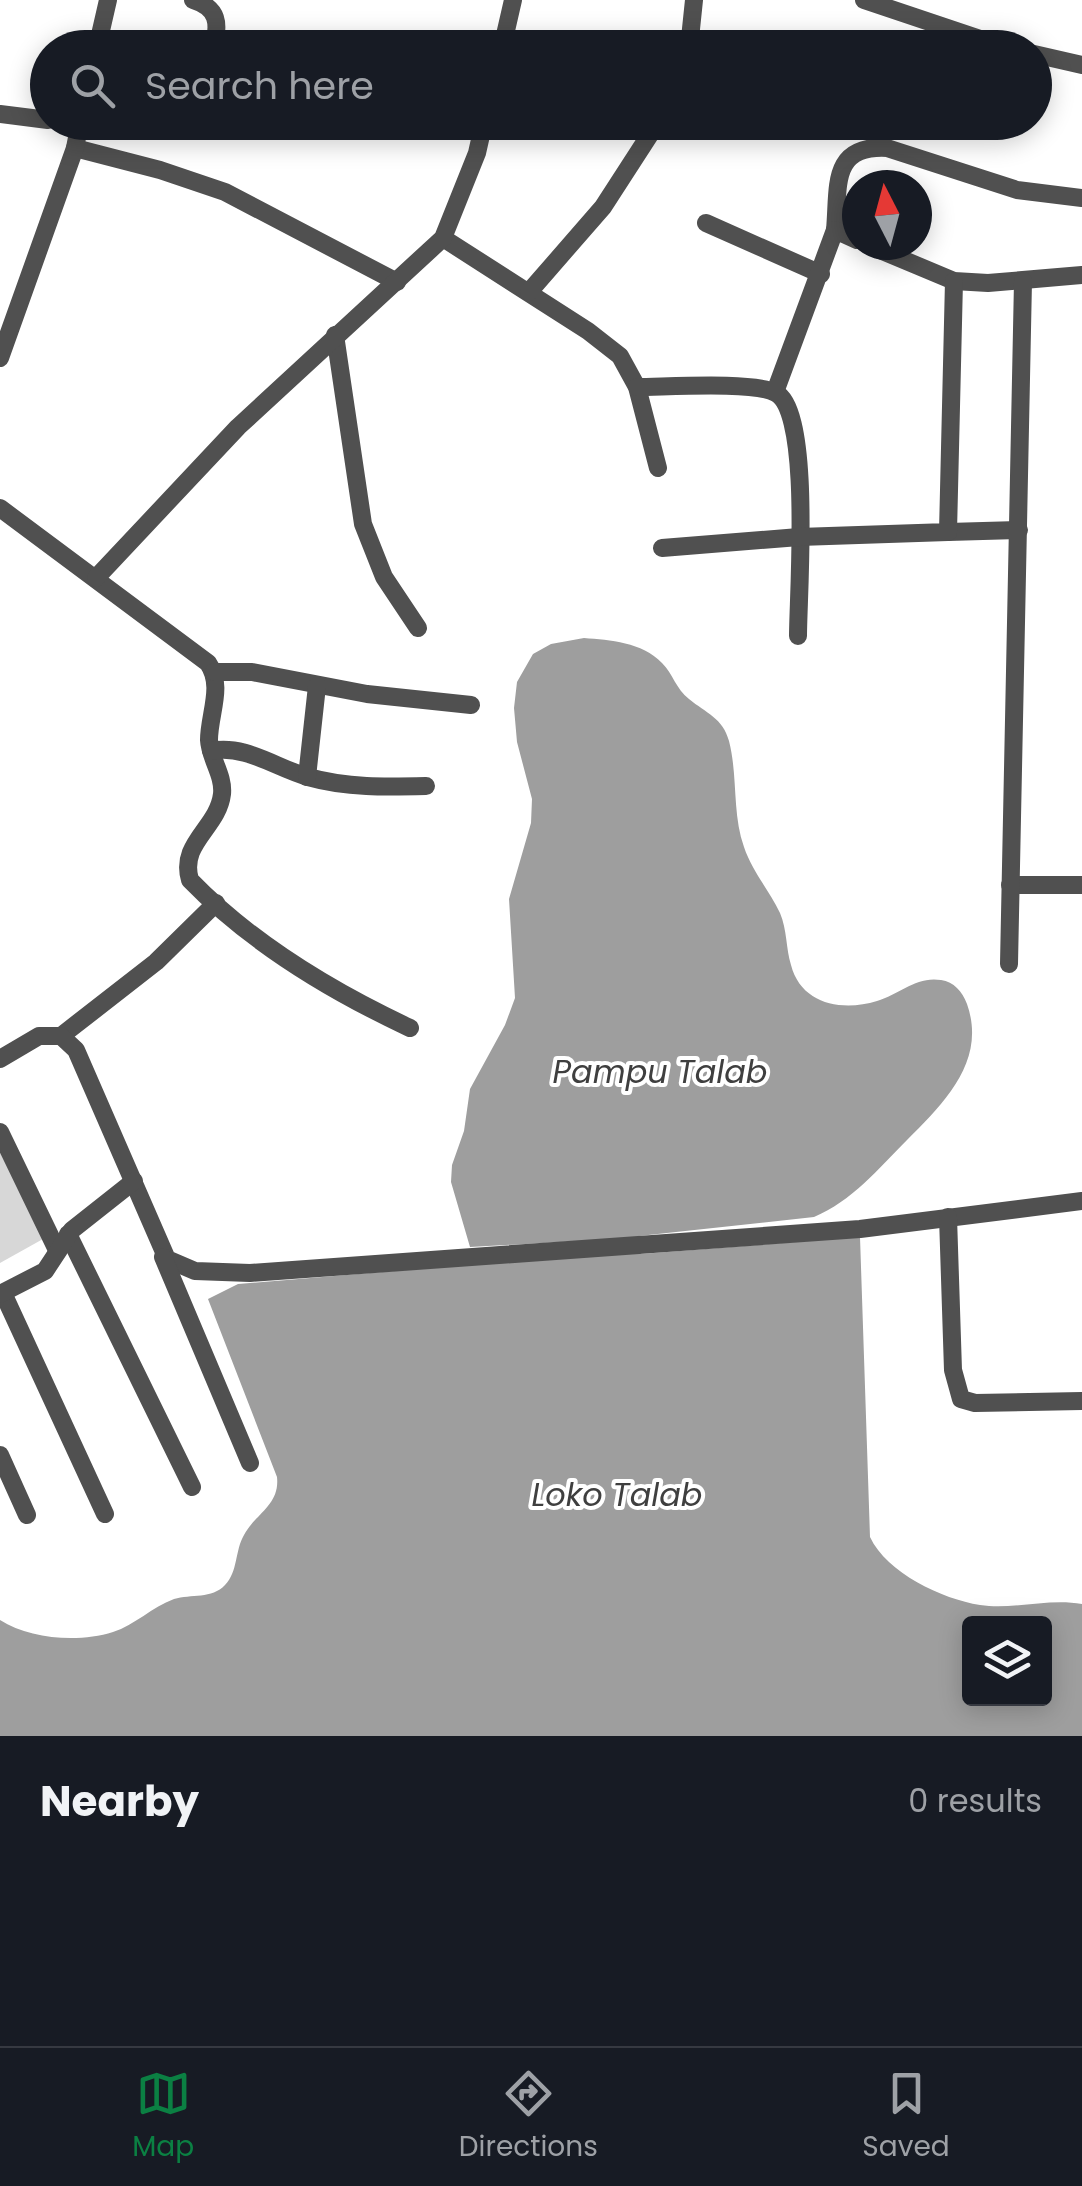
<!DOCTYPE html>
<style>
:root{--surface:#171b24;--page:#242831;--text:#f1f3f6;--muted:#9ea1a6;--line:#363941;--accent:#0b8043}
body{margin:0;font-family:Poppins,sans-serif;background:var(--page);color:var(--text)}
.controls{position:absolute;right:30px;bottom:30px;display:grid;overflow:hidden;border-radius:10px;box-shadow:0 5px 25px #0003}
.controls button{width:90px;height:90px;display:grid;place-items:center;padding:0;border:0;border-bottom:2px solid var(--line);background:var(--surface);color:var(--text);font:50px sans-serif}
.compass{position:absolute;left:842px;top:170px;width:90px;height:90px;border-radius:50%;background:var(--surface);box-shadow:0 5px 25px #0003;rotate:354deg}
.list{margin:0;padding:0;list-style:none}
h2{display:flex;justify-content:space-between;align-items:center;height:130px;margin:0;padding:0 40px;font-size:42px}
h2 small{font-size:32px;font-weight:400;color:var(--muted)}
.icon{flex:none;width:55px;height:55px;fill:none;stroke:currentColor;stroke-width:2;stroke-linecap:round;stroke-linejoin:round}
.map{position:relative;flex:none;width:1082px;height:1736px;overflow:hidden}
.search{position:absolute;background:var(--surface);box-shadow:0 5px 25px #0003;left:30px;right:30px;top:30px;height:110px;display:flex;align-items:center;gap:25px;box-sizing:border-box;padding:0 35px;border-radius:55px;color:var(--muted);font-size:38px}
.sheet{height:310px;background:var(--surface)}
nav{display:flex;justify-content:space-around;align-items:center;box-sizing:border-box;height:140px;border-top:2px solid var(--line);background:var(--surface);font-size:28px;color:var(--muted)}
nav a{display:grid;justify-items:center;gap:5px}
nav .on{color:var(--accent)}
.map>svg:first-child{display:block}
</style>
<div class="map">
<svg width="1082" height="1736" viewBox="0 0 1082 1736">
<rect width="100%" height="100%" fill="#fff"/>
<path fill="#d7d7d7" d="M0,1152L43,1239L0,1263Z"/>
<path fill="#9e9e9e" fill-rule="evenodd" d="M584,638C610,640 642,642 662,663C673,674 676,689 689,699C706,713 723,718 729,741C738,776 732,813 744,847C752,871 769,890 780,913C787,929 786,949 791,965C801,1004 842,1012 877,1001C900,994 916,976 941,980C954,982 962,991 967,1004C987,1061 944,1103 907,1140C878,1169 852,1201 814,1217L639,1236L641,1254L860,1237L870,1537C887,1573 942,1599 980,1605C1013,1610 1048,1598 1082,1604V1736H0V1620C30,1639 78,1643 113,1632C135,1625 152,1607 174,1599C191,1594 212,1599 225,1585C238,1572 235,1550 244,1535C256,1513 280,1505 277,1477L208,1299L238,1284L598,1254L596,1240L470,1247L451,1182L452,1165L464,1131L470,1089L505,1025L515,998L509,899L531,823L532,799L517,742L514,708L517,682L533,654L551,644ZM970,1624H1044V1698H970Z"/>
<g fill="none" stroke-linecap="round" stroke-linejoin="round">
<g stroke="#505050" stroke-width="18">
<path d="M193,0C218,8 220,23 213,48"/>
<path d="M864,0L1007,48"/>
<path d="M97,48L108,0"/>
<path d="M502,48L513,0"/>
<path d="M689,48L694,0"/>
<path d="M1034,54L1082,65"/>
<path d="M0,114L48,120"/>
<path d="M75,148L160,170L225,192L397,282"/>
<path d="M706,223L821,274"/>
<path d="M835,230C839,187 830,145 887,148L1017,190L1082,198"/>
<path d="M443,238L588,331L620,356L637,387L658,468"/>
<path d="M868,245L954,281L988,283L1082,275"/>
<path d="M529,292L603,207L658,122"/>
<path d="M335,335L363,524L384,577L418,628"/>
<path d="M0,358L75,148L80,122"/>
<path d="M637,387C666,387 754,381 776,393C812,412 798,594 798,636"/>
<path d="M775,392L835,230L857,240"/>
<path d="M0,508L208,663C224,686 209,714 209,740C210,759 224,775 222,794C218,828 179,843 190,880C252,944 331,991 410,1028"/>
<path d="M948,532L1019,530"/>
<path d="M662,548L799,537L948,532L954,281"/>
<path d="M96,578L238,427L443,238L477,153L484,122"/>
<path d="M214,672H252L367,694L471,705"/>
<path d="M211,751C245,744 276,768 308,777C347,788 386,787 426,786"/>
<path d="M307,777L317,686"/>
<path d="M1010,885H1082"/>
<path d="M1009,964L1023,281"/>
<path d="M61,1036L156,962L216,903"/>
<path d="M0,1059L39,1036H61L76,1050L167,1259L195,1271L250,1273L860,1229L1082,1201"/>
<path d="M0,1132L57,1250"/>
<path d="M948,1217L953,1370L961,1399L975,1403L1082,1401"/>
<path d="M68,1234L192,1487"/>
<path d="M163,1257L250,1463"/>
<path d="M3,1293L105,1514"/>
<path d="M0,1294L45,1271L72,1230L134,1181"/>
<path d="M0,1455L27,1515"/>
</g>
</g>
<g text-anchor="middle" stroke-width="8" stroke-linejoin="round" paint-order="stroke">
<g font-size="32" font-style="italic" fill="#3f3f3f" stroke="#fff">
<text x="660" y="1083">Pampu Talab</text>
<text x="617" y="1506">Loko Talab</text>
</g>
</g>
</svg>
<div class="controls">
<button><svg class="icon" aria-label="layers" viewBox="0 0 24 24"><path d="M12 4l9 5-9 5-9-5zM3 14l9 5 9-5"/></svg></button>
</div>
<svg class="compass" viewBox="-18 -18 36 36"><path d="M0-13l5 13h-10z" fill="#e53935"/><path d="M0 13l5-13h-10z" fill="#9ea1a6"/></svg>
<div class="search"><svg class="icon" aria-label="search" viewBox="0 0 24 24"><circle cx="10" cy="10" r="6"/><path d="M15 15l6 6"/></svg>Search here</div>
</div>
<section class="sheet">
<h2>Nearby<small>0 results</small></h2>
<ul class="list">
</ul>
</section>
<nav>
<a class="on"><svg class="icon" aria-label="map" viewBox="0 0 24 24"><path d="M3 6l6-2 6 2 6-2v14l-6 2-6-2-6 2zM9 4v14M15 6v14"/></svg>Map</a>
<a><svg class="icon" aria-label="directions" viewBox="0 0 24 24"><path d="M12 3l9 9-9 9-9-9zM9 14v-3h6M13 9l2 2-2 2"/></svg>Directions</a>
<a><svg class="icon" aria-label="saved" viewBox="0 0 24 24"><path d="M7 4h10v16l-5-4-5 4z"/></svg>Saved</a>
</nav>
